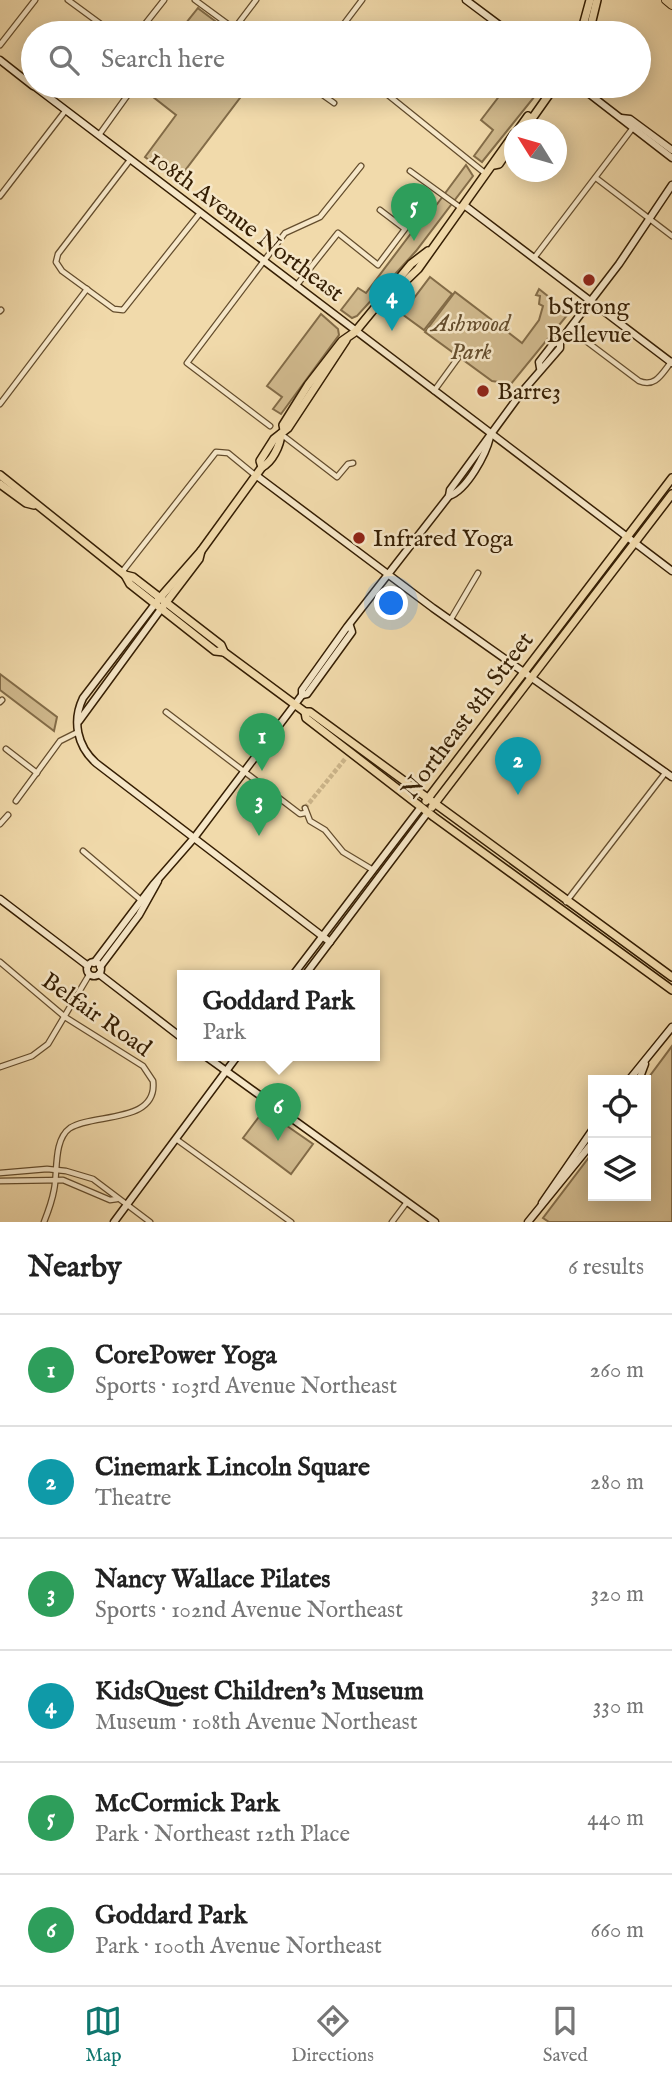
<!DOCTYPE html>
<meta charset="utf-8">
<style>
:root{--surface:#fff;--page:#f2f2f2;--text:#222;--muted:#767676;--line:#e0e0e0;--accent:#0f766e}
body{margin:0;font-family:"IM FELL English",serif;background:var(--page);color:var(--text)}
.controls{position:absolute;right:21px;bottom:21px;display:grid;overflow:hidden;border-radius:0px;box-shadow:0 4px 18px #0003}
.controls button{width:63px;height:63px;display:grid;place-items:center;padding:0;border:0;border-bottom:2px solid var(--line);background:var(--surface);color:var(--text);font:35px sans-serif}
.compass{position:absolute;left:504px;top:119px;width:63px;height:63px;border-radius:50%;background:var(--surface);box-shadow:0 4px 18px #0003;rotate:307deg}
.you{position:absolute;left:392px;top:604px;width:24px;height:24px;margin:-18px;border:5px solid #fff;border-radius:50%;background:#1a73e8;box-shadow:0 0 0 10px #1a73e833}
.badge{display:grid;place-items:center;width:46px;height:46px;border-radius:50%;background:var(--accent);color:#fff;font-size:23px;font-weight:700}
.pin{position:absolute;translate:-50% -58px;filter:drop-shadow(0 2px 4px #0008)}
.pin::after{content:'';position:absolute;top:37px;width:24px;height:21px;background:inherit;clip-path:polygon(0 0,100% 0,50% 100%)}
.popup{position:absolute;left:177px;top:970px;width:203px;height:91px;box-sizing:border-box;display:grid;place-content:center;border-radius:0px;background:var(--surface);filter:drop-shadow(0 2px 5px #0005);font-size:23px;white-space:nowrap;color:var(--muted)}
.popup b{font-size:26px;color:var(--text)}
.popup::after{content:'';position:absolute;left:50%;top:100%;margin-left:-14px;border:14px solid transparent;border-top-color:var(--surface)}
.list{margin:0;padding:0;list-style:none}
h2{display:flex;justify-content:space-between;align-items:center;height:91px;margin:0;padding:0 28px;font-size:30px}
h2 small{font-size:23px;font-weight:400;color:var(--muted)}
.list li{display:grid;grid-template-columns:46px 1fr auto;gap:21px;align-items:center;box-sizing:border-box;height:112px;padding:0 28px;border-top:2px solid var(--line)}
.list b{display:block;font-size:26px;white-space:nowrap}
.list p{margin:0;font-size:23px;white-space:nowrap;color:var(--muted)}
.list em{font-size:23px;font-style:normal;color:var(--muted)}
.icon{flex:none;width:38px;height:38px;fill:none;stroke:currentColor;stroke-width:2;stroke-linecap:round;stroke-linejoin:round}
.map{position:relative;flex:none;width:672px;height:1222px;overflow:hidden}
.search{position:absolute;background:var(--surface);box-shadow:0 4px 18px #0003;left:21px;right:21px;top:21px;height:77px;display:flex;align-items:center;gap:18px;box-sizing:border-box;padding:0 24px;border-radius:38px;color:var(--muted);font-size:26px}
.sheet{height:763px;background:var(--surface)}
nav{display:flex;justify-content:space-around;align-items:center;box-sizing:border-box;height:98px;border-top:2px solid var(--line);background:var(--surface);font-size:19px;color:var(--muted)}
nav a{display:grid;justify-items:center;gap:4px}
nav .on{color:var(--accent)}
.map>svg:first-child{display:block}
</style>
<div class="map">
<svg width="672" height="1222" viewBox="0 0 672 1222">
<rect width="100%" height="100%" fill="#f1daab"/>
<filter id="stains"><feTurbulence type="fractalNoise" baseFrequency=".00286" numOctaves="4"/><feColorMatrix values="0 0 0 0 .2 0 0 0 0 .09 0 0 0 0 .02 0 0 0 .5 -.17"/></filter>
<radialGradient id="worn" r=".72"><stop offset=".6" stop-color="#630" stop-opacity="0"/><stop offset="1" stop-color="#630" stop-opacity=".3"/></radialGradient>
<g fill="#d1ba8e" stroke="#836c48" stroke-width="2">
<path d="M198,8L199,9L231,33H178Z"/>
<path d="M139,86H249L177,181L145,157L176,115Z"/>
<path d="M507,86H543L482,162L474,156L493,130L481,120Z"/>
<path d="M466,165L473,176L416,251L357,316L352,318L341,310L358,288L366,293L412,232L403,224L416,206L429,215Z"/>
<path d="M430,277L452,294L424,330L402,314Z"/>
<path d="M539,289L569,313L511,384L492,381L425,332L455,292L522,343L539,320L543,306L539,304L540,296L536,295Z"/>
<path d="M321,314L338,329L339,335L281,414L273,409L282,397L267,386Z"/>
<path d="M0,674L57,717L54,731L0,690Z"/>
<path d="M672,1046V1222H549L543,1218L593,1152V1196H646V1081Z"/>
<path d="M264,1110L313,1144L291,1174L243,1138Z"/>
</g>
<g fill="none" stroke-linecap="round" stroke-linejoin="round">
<path stroke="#cbb489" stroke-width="4.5" stroke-dasharray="4.5 2" stroke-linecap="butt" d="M305,808L345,759"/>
<defs>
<g id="street">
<path d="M68,0L113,33"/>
<path d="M195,0L240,33"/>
<path d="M234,29L256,0"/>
<path d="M138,33L164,0"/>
<path d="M337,33L362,0"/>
<path d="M0,45L35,0"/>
<path d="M310,86L334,103"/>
<path d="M383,91L486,174"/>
<path d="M99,135L127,96L124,86"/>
<path d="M130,160L58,254L56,262L62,271L114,309L123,310L200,213"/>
<path d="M410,171L461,208"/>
<path d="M596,178L672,236"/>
<path d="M0,196L66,110"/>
<path d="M534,258L632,129"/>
<path d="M296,286L338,233L378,265L405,229L380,210"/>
<path d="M0,311L1,310"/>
<path d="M570,329L639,381C656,388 662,373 672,361"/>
<path d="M434,391L458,358"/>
<path d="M0,404L87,289"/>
<path d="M270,426L187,363L285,233L320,217L361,166"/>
<path d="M281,434L337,477L348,464L353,463"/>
<path d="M122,572L216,452L228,453L256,476"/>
<path d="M451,619L478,573"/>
<path d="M0,702L2,700"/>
<path d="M166,712L300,814L305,813"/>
<path d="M6,749L37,773"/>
<path d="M16,801L60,741L78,732"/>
<path d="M305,808L310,821L325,830L343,852L373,870"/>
<path d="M0,824L8,815"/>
<path d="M83,851L142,901"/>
<path d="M566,902L666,772"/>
<path d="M0,962L65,1017L143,1066L153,1081C158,1124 93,1113 70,1128C53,1140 58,1172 54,1190C52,1201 48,1212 44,1222"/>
<path d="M0,1067L32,1056L48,1044L89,975"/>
<path d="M176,1139L291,1222"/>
<path d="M0,1173L47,1169L66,1171L93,1179L150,1222"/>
<path d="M0,1181L63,1180L110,1200L117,1199"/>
<path d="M392,1222L407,1202"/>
</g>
<g id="secondary">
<path d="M466,0L510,33"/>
<path d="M0,60L33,86"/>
<path d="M34,86L672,571"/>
<path d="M579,86L672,158"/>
<path d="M621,118L630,119L672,150"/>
<path d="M464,205L672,363"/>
<path d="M540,368L539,362L553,344L560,341L619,264L672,185"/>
<path d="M257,476L433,608L672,777"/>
<path d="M449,496C467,490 486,454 490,437"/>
<path d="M155,604L83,698C72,721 77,746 96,763L330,942"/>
<path d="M302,695L307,694L352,632L350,626"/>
<path d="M79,721L161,609"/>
<path d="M0,899L88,966"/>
<circle cx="94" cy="969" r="7"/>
<path d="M94,963L153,885L194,838L302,695V690L347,627L449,496L450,490L521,393L560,348V342"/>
<path d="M100,967L139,915L158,881"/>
<path d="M99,974L182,1038"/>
<path d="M293,975L421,807"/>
<path d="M305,975L428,812"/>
<path d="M204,1055L435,1222"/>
<path d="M629,1080L672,1027"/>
<path d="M639,1080L645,1064"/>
<path d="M542,1203L593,1129"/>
<path d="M114,1222L238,1055"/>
<path d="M528,1222L593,1142"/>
</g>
<g id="primary">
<path d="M581,33L590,0"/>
<path d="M589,33L597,0"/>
<path d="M518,130L528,116"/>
<path d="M524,130L555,86"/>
<path d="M494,165L499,164L514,142"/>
<path d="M389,297L418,269L514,134"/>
<path d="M284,430L283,425L308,385L342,341L355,332L411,264L428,251"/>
<path d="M262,467L260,461L274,439L288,428L346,340"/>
<path d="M0,475L125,575L133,577L221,645L224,652"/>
<path d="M0,484L26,503L34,505"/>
<path d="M125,575L130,584L215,651L224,652L305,712H310L672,977"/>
<path d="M158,600L201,551L262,467C272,462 280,446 281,434"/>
<path d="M164,605L199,559L201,551"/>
<path d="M305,712L306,718L434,817L672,990"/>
<path d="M426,801L672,478"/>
<path d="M432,807L672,494"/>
</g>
<path id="highway" d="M666,0L672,5"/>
</defs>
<use href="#street" stroke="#644d2d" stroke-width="7"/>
<use href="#secondary" stroke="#351e03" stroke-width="9"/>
<use href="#primary" stroke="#351e03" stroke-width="10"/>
<use href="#highway" stroke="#351e03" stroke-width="10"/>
<use href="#street" stroke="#f6e7c8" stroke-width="4.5"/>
<use href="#secondary" stroke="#f6e7c8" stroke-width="6"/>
<use href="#primary" stroke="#f1daab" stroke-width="7"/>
<use href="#highway" stroke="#f1daab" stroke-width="8"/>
</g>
<g fill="#8f2418" stroke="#f6e7c8" stroke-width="2.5">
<circle cx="589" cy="280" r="7"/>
<circle cx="483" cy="391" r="7"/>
<circle cx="359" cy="538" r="7"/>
</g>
<g text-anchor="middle" stroke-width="5" stroke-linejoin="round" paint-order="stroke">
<g font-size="24" fill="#351e03" stroke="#f6e7c8">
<text transform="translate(247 225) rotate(37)" y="8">108th Avenue Northeast</text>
<text transform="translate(467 715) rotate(-53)" y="8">Northeast 8th Street</text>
<text transform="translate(97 1014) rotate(35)" y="8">Belfair Road</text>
</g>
<g font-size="24" fill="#351e03" stroke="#f6e7c8" text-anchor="start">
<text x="589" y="314" text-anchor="middle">bStrong<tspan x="589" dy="28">Bellevue</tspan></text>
<text x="497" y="399">Barre3</text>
<text x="373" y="546">Infrared Yoga</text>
</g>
<g font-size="24" font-style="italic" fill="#644d2d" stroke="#f6e7c8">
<text x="471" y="331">Ashwood<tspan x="471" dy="28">Park</tspan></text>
</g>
</g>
<rect width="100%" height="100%" filter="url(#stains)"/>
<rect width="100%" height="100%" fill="url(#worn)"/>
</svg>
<div class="controls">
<button><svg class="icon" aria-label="locate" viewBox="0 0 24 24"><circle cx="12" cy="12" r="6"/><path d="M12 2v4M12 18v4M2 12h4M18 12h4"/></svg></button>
<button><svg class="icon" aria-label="layers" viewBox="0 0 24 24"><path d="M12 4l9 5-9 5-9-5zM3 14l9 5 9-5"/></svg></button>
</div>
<svg class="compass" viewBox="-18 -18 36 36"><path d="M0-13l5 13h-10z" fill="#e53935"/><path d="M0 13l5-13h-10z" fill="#767676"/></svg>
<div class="you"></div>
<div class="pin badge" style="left:262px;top:771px;background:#2e9e5b">1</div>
<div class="pin badge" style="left:518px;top:795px;background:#0f9aa8">2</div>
<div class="pin badge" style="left:259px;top:836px;background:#2e9e5b">3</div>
<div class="pin badge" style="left:392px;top:331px;background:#0f9aa8">4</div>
<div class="pin badge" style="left:414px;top:241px;background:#2e9e5b">5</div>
<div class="pin badge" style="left:278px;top:1141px;background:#2e9e5b">6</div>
<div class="popup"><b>Goddard Park</b>Park</div>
<div class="search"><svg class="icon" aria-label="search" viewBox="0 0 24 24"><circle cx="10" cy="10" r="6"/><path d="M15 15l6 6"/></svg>Search here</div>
</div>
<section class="sheet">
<h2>Nearby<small>6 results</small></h2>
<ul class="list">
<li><span class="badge" style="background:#2e9e5b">1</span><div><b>CorePower Yoga</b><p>Sports · 103rd Avenue Northeast</p></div><em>260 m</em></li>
<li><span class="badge" style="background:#0f9aa8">2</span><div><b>Cinemark Lincoln Square</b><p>Theatre</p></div><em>280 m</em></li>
<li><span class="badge" style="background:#2e9e5b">3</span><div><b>Nancy Wallace Pilates</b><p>Sports · 102nd Avenue Northeast</p></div><em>320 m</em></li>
<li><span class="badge" style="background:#0f9aa8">4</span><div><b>KidsQuest Children's Museum</b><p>Museum · 108th Avenue Northeast</p></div><em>330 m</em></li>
<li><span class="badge" style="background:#2e9e5b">5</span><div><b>McCormick Park</b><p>Park · Northeast 12th Place</p></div><em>440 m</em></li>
<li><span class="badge" style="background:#2e9e5b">6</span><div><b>Goddard Park</b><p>Park · 100th Avenue Northeast</p></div><em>660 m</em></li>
</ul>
</section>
<nav>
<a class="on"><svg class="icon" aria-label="map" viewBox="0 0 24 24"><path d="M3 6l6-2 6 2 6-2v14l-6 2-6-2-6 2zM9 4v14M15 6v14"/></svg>Map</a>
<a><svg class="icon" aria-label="directions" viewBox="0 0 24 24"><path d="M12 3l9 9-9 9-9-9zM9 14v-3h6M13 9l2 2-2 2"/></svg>Directions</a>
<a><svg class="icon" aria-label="saved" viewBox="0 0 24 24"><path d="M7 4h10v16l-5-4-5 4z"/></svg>Saved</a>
</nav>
